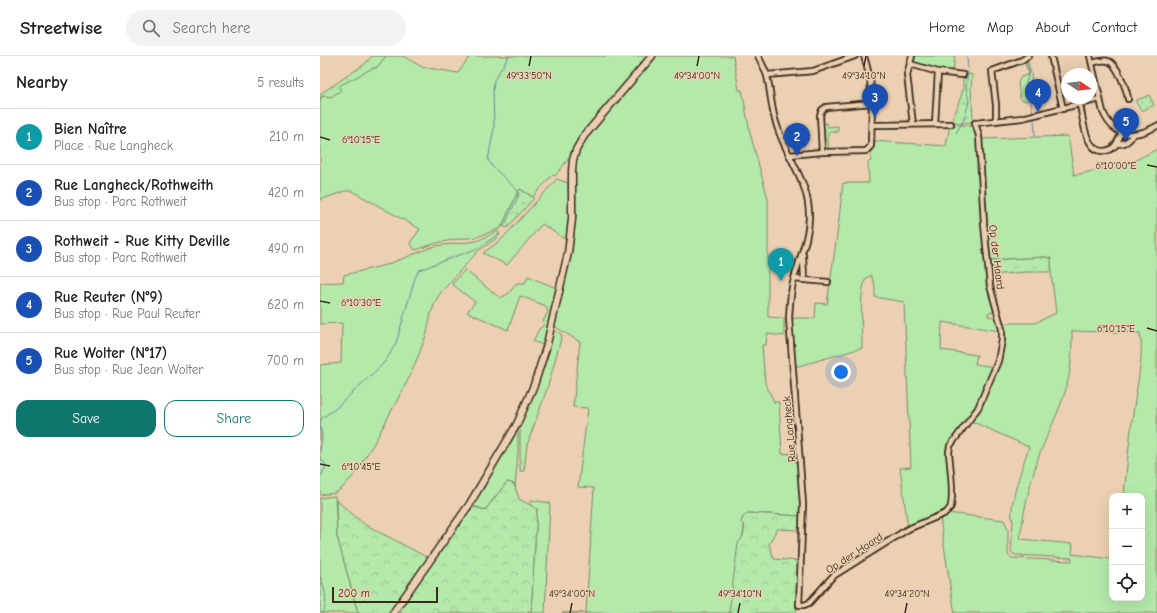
<!DOCTYPE html>
<meta charset="utf-8">
<style>
:root{--surface:#fff;--page:#f2f2f2;--text:#222;--muted:#767676;--line:#e0e0e0;--accent:#0f766e}
body{margin:0;font-family:"Comic Neue",sans-serif;background:var(--page);color:var(--text)}
.controls{position:absolute;right:12px;bottom:12px;display:grid;overflow:hidden;border-radius:8px;box-shadow:0 4px 16px #0002}
.controls button{width:36px;height:36px;display:grid;place-items:center;padding:0;border:0;border-bottom:1px solid var(--line);background:var(--surface);color:var(--text);font:20px sans-serif}
.compass{position:absolute;left:741px;top:12px;width:36px;height:36px;border-radius:50%;background:var(--surface);box-shadow:0 4px 16px #0002;rotate:103deg}
.scale{position:absolute;left:12px;bottom:10px;width:106px;box-sizing:border-box;padding-left:4px;border:2px solid #3b2a1e;border-top:0;font-size:11px;line-height:14px;white-space:nowrap;color:#3b2a1e;-webkit-text-stroke:3px #ecd0b3;paint-order:stroke}
.you{position:absolute;left:521px;top:316px;width:14px;height:14px;margin:-10px;border:3px solid #fff;border-radius:50%;background:#1a73e8;box-shadow:0 0 0 6px #1a73e833}
.badge{display:grid;place-items:center;width:26px;height:26px;border-radius:50%;background:var(--accent);color:#fff;font-size:13px;font-weight:700}
.pin{position:absolute;translate:-50% -33px;filter:drop-shadow(0 1px 2px #0008)}
.pin::after{content:'';position:absolute;top:21px;width:14px;height:12px;background:inherit;clip-path:polygon(0 0,100% 0,50% 100%)}
.list{margin:0;padding:0;list-style:none}
h2{display:flex;justify-content:space-between;align-items:center;height:52px;margin:0;padding:0 16px;font-size:17px}
h2 small{font-size:13px;font-weight:400;color:var(--muted)}
.list li{display:grid;grid-template-columns:26px 1fr auto;gap:12px;align-items:center;box-sizing:border-box;height:56px;padding:0 16px;border-top:1px solid var(--line)}
.list b{display:block;font-size:15px;white-space:nowrap}
.list p{margin:0;font-size:13px;white-space:nowrap;color:var(--muted)}
.list em{font-size:13px;font-style:normal;color:var(--muted)}
.actions{display:flex;gap:8px;padding:12px 16px}
.actions a{flex:1;padding:9px 0;border:1px solid var(--accent);border-radius:12px;text-align:center;font-size:14px;color:var(--accent)}
.actions .main{background:var(--accent);color:#fff}
.icon{flex:none;width:22px;height:22px;fill:none;stroke:currentColor;stroke-width:2;stroke-linecap:round;stroke-linejoin:round}
.map{position:relative;flex:none;width:837px;height:557px;overflow:hidden}
header{display:flex;align-items:center;gap:24px;box-sizing:border-box;height:56px;padding:0 20px;background:var(--surface);border-bottom:1px solid var(--line)}
header strong{font-size:19px}
nav{display:flex;gap:22px;margin-inline-start:auto;font-size:14px}
.search{width:280px;height:36px;background:var(--page);display:flex;align-items:center;gap:10px;box-sizing:border-box;padding:0 14px;border-radius:22px;color:var(--muted);font-size:15px}
main{display:flex}
aside{flex:1;background:var(--surface)}
.map>svg:first-child{display:block}
</style>
<header>
<strong>Streetwise</strong>
<div class="search"><svg class="icon" aria-label="search" viewBox="0 0 24 24"><circle cx="10" cy="10" r="6"/><path d="M15 15l6 6"/></svg>Search here</div>
<nav><a>Home</a><a>Map</a><a>About</a><a>Contact</a></nav>
</header>
<main>
<aside>
<h2>Nearby<small>5 results</small></h2>
<ul class="list">
<li><span class="badge" style="background:#0f9aa8">1</span><div><b>Bien Naître</b><p>Place · Rue Langheck</p></div><em>210 m</em></li>
<li><span class="badge" style="background:#1a4fb4">2</span><div><b>Rue Langheck/Rothweith</b><p>Bus stop · Parc Rothweit</p></div><em>420 m</em></li>
<li><span class="badge" style="background:#1a4fb4">3</span><div><b>Rothweit - Rue Kitty Deville</b><p>Bus stop · Parc Rothweit</p></div><em>490 m</em></li>
<li><span class="badge" style="background:#1a4fb4">4</span><div><b>Rue Reuter (N°9)</b><p>Bus stop · Rue Paul Reuter</p></div><em>620 m</em></li>
<li><span class="badge" style="background:#1a4fb4">5</span><div><b>Rue Wolter (N°17)</b><p>Bus stop · Rue Jean Wolter</p></div><em>700 m</em></li>
</ul>
<div class="actions"><a class="main">Save</a><a>Share</a></div>
</aside>
<div class="map">
<svg width="837" height="557" viewBox="0 0 837 557">
<defs>
<pattern id="forest-crowns" width="20" height="18" patternUnits="userSpaceOnUse"><rect width="20" height="18" fill="#b4e9aa"/><path d="M2 6a3 3 0 1 1 6 0M12 15a3 3 0 1 1 6 0" fill="none" stroke="#9cc892"/></pattern>
<pattern id="wetland-marsh" width="20" height="14" patternUnits="userSpaceOnUse"><rect width="20" height="14" fill="#b4e9aa"/><path d="M1 5h8M5 5V1M11 12h8M15 12V8" fill="none" stroke="#9cc892"/></pattern>
<pattern id="park-dots" width="8" height="8" patternUnits="userSpaceOnUse"><rect width="8" height="8" fill="#b4e9aa"/><path d="M2 2h.1M6 6h.1" fill="none" stroke="#9cc892" stroke-width="1.8" stroke-linecap="round"/></pattern>
</defs>
<rect width="100%" height="100%" fill="#ecd0b3"/>
<filter id="ink" filterUnits="userSpaceOnUse"><feTurbulence type="fractalNoise" baseFrequency=".025" numOctaves="2"/><feDisplacementMap in="SourceGraphic" scale="8" xChannelSelector="R" yChannelSelector="G"/><feConvolveMatrix kernelMatrix="1 2 1 2 8 2 1 2 1" color-interpolation-filters="sRGB"/></filter>
<g filter="url(#ink)">
<g fill="#b4e9aa" stroke="#788a64" fill-rule="evenodd">
<path d="M66,0H83L102,11L138,17L150,0H328L260,80L246,106L235,120L232,119L213,141L200,133L197,138L181,172L157,181L138,183L117,187L95,194L90,187L100,173L32,135H25L0,144V44C4,35 42,17 53,12H56Z"/>
<path d="M336,0H413L419,34H422L430,77L448,143V261L464,262V280L447,278L446,289H442L445,327L454,346H459L462,398L477,397L482,460L428,457L424,469V473L409,557H242H266L274,432L258,431L268,352L253,351L260,286L234,270L253,184L256,159L255,112L259,93L266,81Z"/>
<path d="M594,0H635L633,16L617,14L592,6Z"/>
<path d="M630,69H650V71H653L657,82C661,140 660,200 675,256L668,257V260L676,261L680,275L622,266L621,294L657,299L655,308L674,311L655,355L630,388V449L627,454L588,472L580,412L591,411L584,246L555,241V230L551,219C550,220 546,222 546,223C539,233 542,279 542,292L475,311L472,267L473,262H495L496,247L507,248L518,172L523,127H549L548,106L551,105V97L554,85L626,90Z"/>
<path d="M748,80L754,119L801,109L816,104L837,93V557H635L631,536L620,462L630,458H636L684,464L688,473V499L692,502L752,505V502L695,499L691,496L693,465C687,452 704,406 709,391L651,365L678,308L682,267H715L736,257L731,216V202L725,201L669,204L666,173L665,139L663,137L662,83ZM752,275L820,277C824,298 818,323 815,344C810,376 807,408 804,440H822V542H792V503L752,498L753,488L700,483C704,453 710,425 720,397C730,372 744,347 749,320C752,305 752,290 752,275Z"/>
<path d="M237,123L248,127L249,160L246,184L222,168L187,209L163,197L181,184Z"/>
<path d="M178,175L180,178L177,182L158,195L121,236L116,244L111,257L107,277L99,298L89,322L57,382L35,418L22,432L15,437L0,439V309L21,307L22,267L0,268V227L23,226L24,219L66,209L115,190L157,185Z"/>
<path d="M145,214L180,242L188,238L197,227H205L208,220L236,232L223,289L213,285L219,273L223,270L224,263L228,256L226,250L200,240L188,274L147,256L155,246L132,228Z"/>
<path d="M233,273L242,279L228,330L207,389L204,415H200V366Z"/>
<path d="M196,374L198,375V395L195,433L194,428L187,426L165,454L151,449Z"/>
<path d="M15,440L17,480L38,557H0V442Z"/>
<path d="M211,444L230,447L225,557H211L217,453L210,448Z"/>
</g>
<g fill="url(#forest-crowns)" stroke="#788a64">
<path d="M52,0H66L56,12H53L19,30L21,34L11,41L2,40L0,44V38L45,8Z"/>
<path d="M200,133L214,142L187,172L182,170L197,138Z"/>
<path d="M725,201L731,202V216H706L670,219L669,204Z"/>
<path d="M187,426L194,428L199,443L217,453L211,557L208,554V557H38L17,480L16,444L44,468L114,505L146,459L154,451L165,454Z"/>
<path d="M428,457L482,460L481,481H478L479,474L457,473L449,488L454,503L480,505L476,557H409L418,487C423,482 425,476 424,469L421,466L423,461Z"/>
</g>
<g fill="url(#wetland-marsh)" stroke="#788a64">
<path d="M704,6H708L712,22L708,29L710,43L707,45L702,44L700,42L698,27L701,21L707,19L709,16Z"/>
<path d="M649,18L652,19L651,32L653,63L651,66L643,67L632,66L643,34V20Z"/>
</g>
<g fill="url(#park-dots)" stroke="#788a64">
<path d="M829,39L834,49L822,55L815,45Z"/>
<path d="M507,67L508,71L518,70V76H508V93H504L503,91L502,68Z"/>
</g>
<g fill="none" stroke-linecap="round" stroke-linejoin="round">
<g stroke="#6d889a" stroke-width="1">
<path d="M706,6L709,16L706,27L713,56"/>
<path d="M714,63L715,80"/>
<path d="M636,77L644,64L649,45L646,32L648,14L647,0"/>
<path d="M184,170L198,141L199,136L172,110L168,104L174,72L173,34L174,24L189,0"/>
<path d="M0,367L2,362L15,353L65,306L76,287L95,222L99,214L158,192L179,178"/>
<path d="M0,369L2,380L0,395"/>
<path d="M0,403L4,406L6,410L0,422"/>
<path d="M0,519C4,531 9,544 3,557"/>
</g>
<defs>
<g id="minor">
<path d="M438,0C441,6 445,13 447,20C451,36 451,54 457,70C467,102 490,127 489,161C489,183 479,202 474,223C470,236 470,249 469,262L483,448L479,549H484L489,547L513,520L588,473L626,457C628,455 630,453 631,450C634,433 630,413 629,396L630,390L658,352L678,305L682,284V273L670,230L664,168L659,80L655,67L702,62L780,43"/>
<path d="M592,0L587,19L593,68"/>
<path d="M731,0L743,53"/>
<path d="M770,0L783,56C795,83 815,82 837,70"/>
<path d="M772,7C777,6 783,3 788,5C797,7 807,34 808,43"/>
<path d="M590,8L618,16L643,19"/>
<path d="M447,19L493,15L535,0"/>
<path d="M760,49C763,62 765,95 783,95C795,95 798,85 802,76"/>
<path d="M676,65V49L672,15L702,4L708,0"/>
<path d="M615,68L618,16"/>
<path d="M555,69L631,68"/>
<path d="M797,88C805,88 810,85 813,78"/>
<path d="M502,96L500,59L502,54L506,51L552,47"/>
<path d="M469,99L502,96L546,95L551,90L552,47L550,22L544,0"/>
<path d="M483,199L484,224"/>
<path d="M474,223L508,226"/>
</g>
<path id="secondary" d="M73,557L149,449L197,368L214,329L226,292L248,197L252,163V115L253,104L256,94L264,80L332,0"/>
</defs>
<use href="#minor" stroke="#3b2a1e" stroke-width="8"/>
<use href="#secondary" stroke="#3b2a1e" stroke-width="9"/>
<use href="#minor" stroke="#ecd0b3" stroke-width="4.5"/>
<use href="#secondary" stroke="#ecd0b3" stroke-width="6"/>
</g>
</g>
<path fill="none" stroke="#3b2a1e" stroke-width="1.5" d="M209,10L211,0M377,10L379,0M544,10L546,0M0,81L10,84M827,109L837,111M0,245L10,247M827,272L837,275M0,408L10,410M250,557L252,547M418,557L420,547M585,557L587,547"/>
<g text-anchor="middle" stroke-width="3" stroke-linejoin="round" paint-order="stroke">
<g font-size="11" fill="#3b2a1e" stroke="#ecd0b3">
<text transform="translate(677 201) rotate(83)" y="4">Op der Haard</text>
<text transform="translate(469 373) rotate(-95)" y="4">Rue Langheck</text>
<text transform="translate(534 497) rotate(-33)" y="4">Op der Haard</text>
</g>
</g>
<g font-size="10" text-anchor="middle" fill="#3b2a1e" stroke="#ecd0b3" stroke-width="3" stroke-linejoin="round" paint-order="stroke">
<text x="209" y="23">49°33'50"N</text>
<text x="377" y="23">49°34'00"N</text>
<text x="544" y="23">49°34'10"N</text>
<text x="41" y="87">6°10'15"E</text>
<text x="796" y="113">6°10'00"E</text>
<text x="41" y="250">6°10'30"E</text>
<text x="796" y="276">6°10'15"E</text>
<text x="41" y="414">6°10'45"E</text>
<text x="252" y="541">49°34'00"N</text>
<text x="420" y="541">49°34'10"N</text>
<text x="587" y="541">49°34'20"N</text>
</g>
</svg>
<div class="controls">
<button>+</button>
<button>−</button>
<button><svg class="icon" aria-label="locate" viewBox="0 0 24 24"><circle cx="12" cy="12" r="6"/><path d="M12 2v4M12 18v4M2 12h4M18 12h4"/></svg></button>
</div>
<svg class="compass" viewBox="-18 -18 36 36"><path d="M0-13l5 13h-10z" fill="#e53935"/><path d="M0 13l5-13h-10z" fill="#767676"/></svg>
<div class="scale">200 m</div>
<div class="you"></div>
<div class="pin badge" style="left:461px;top:225px;background:#0f9aa8">1</div>
<div class="pin badge" style="left:477px;top:100px;background:#1a4fb4">2</div>
<div class="pin badge" style="left:555px;top:61px;background:#1a4fb4">3</div>
<div class="pin badge" style="left:718px;top:56px;background:#1a4fb4">4</div>
<div class="pin badge" style="left:806px;top:85px;background:#1a4fb4">5</div>
</div>
</main>
